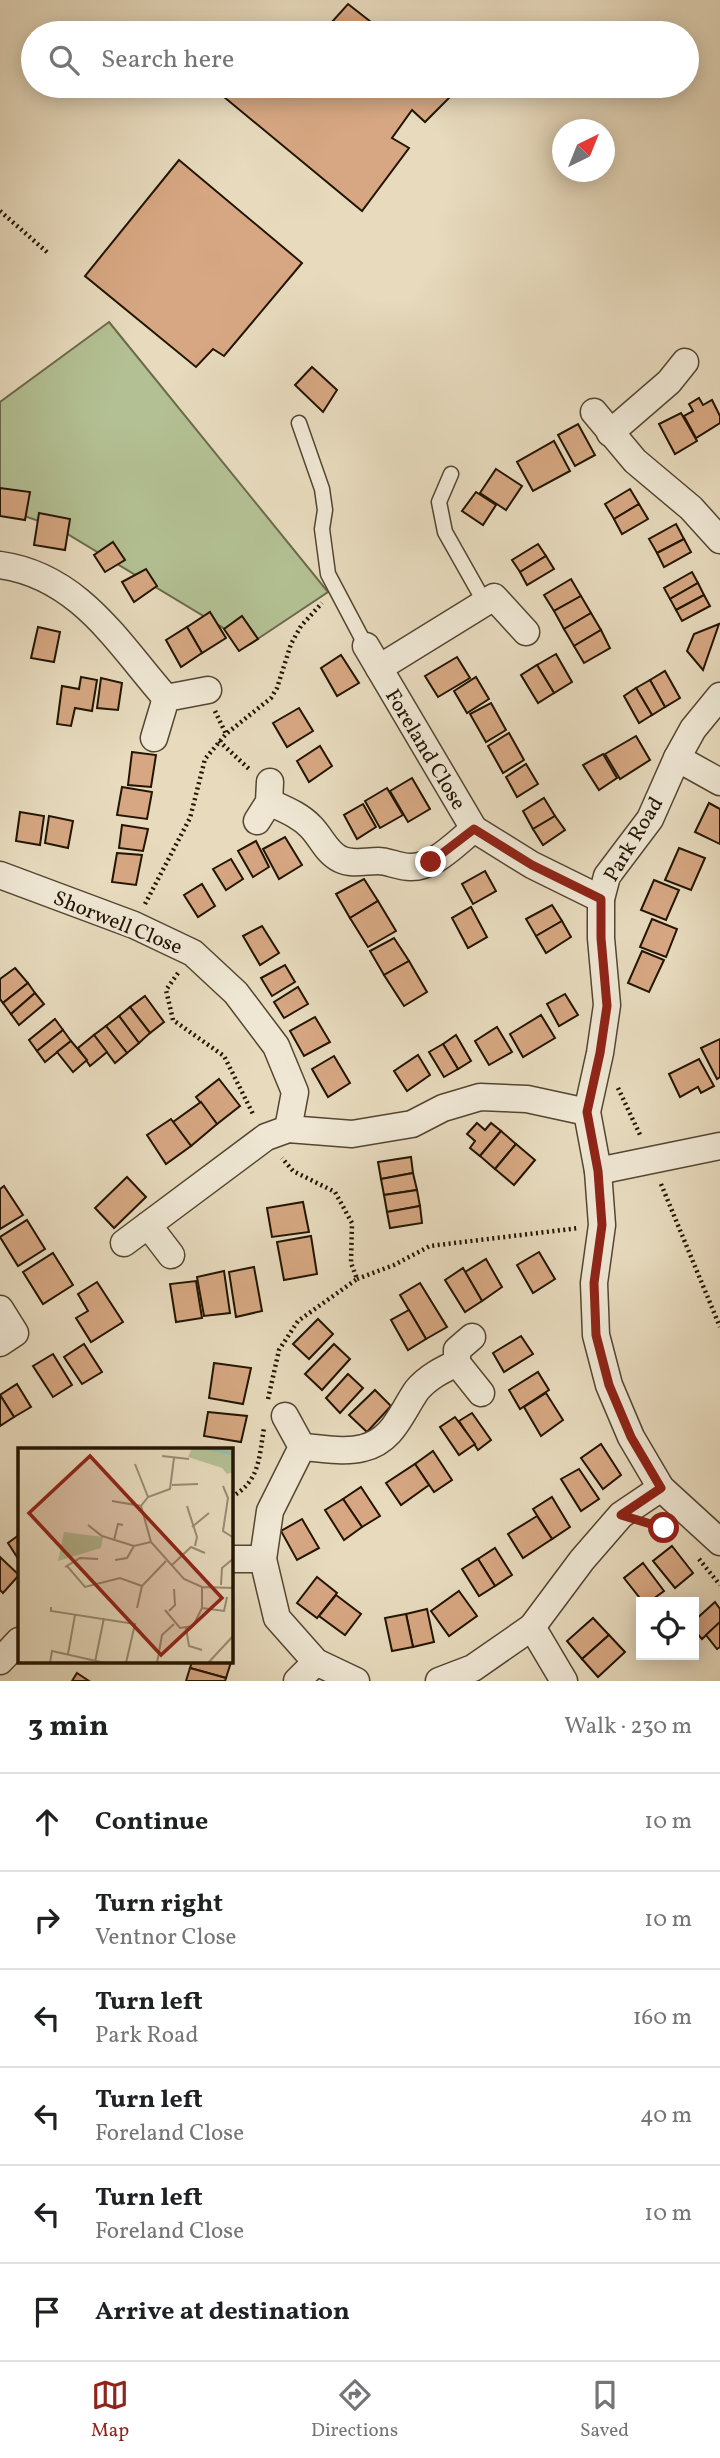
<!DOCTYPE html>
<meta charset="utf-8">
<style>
:root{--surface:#fff;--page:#f6f6f6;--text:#202124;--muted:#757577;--line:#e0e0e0;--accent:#8f2418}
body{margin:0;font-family:Vollkorn,serif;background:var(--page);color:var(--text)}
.controls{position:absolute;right:21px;bottom:21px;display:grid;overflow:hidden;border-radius:0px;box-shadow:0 4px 18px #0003}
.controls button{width:63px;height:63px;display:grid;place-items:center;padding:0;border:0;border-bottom:2px solid var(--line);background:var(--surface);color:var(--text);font:35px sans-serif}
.compass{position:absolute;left:552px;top:119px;width:63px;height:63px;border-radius:50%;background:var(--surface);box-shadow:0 4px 18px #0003;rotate:43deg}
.stop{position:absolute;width:21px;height:21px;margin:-16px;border:5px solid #8f2418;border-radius:50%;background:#fff}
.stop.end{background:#8f2418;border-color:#fff;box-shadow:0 2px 7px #0008}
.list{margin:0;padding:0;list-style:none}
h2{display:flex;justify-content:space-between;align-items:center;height:91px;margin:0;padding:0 28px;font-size:30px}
h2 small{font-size:23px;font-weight:400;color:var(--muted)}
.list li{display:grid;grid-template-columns:46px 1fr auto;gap:21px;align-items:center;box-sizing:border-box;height:98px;padding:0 28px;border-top:2px solid var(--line)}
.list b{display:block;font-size:26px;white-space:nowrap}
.list p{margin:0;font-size:23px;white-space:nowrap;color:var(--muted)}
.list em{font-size:23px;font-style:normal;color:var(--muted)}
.icon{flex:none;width:38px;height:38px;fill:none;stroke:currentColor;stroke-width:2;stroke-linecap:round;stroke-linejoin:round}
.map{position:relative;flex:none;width:720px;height:1681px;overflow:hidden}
.search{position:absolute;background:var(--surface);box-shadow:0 4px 18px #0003;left:21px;right:21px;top:21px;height:77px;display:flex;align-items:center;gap:18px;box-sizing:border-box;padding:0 24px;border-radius:38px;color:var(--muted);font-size:26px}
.sheet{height:679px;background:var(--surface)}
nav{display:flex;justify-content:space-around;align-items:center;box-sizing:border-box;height:98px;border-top:2px solid var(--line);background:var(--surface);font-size:19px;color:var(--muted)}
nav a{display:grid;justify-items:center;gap:4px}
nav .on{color:var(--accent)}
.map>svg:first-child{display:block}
</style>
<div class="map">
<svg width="720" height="1681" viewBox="0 0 720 1681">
<rect width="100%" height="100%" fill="#e7dabd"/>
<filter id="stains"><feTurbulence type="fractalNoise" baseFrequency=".00286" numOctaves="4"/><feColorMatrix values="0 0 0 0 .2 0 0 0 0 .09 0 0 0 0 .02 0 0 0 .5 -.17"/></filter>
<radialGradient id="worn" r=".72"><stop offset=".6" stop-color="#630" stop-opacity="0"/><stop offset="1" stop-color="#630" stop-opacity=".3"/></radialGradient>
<path fill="#b3c093" stroke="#6b6a4a" stroke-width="2" d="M109,322L328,592L250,644L54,526L0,508V402Z"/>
<g fill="#d6a782" stroke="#231502" stroke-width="2">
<path d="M348,4L385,33H322Z"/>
<path d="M234,86H451L457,90L425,122L412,110L392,138L409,148L362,211L224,97Z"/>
<path d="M179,160L302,263L224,356L213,349L196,367L85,276Z"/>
<path d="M312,367L337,390L323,412L295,385Z"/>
<path d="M699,398L703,405L712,400L720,416V423L696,438L684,416L693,411L689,404Z"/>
<path d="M681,413L697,441L675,454L659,424Z"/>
<path d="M578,424L595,455L575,466L558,435Z"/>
<path d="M554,441L570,471L533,491L517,462Z"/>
<path d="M496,469L522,486L506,510L480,493Z"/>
<path d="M0,488L30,492L25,520L0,516Z"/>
<path d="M630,489L639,504L614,519L605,504Z"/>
<path d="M476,492L496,505L483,525L462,511Z"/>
<path d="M639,504L648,519L622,534L614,519Z"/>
<path d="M39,513L70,519L65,550L34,545Z"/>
<path d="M676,524L684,539L657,553L649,539Z"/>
<path d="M684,539L691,552L664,567L657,553Z"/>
<path d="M113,542L125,560L105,572L94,555Z"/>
<path d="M538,544L546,556L520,572L512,560Z"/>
<path d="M546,556L554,569L527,585L520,572Z"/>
<path d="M146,569L157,586L134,602L122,582Z"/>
<path d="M692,572L698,583L670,599L664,588Z"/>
<path d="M571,579L581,596L554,611L544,595Z"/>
<path d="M698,583L704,595L676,610L670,599Z"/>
<path d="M704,595L710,606L682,621L676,610Z"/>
<path d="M581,596L591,613L564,629L554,611Z"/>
<path d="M210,612L226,638L202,653L187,627Z"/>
<path d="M591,613L601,630L574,646L564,629Z"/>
<path d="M242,616L258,639L239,651L224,629Z"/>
<path d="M719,624L703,670L687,651L694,634Z"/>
<path d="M38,627L60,632L54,662L31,658Z"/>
<path d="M187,627L202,653L181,667L166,640Z"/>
<path d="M601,630L610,648L584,663L574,646Z"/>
<path d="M556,654L572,682L554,693L537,665Z"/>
<path d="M341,655L359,683L337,696L321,668Z"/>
<path d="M457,657L470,678L438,697L425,676Z"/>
<path d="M537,665L554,693L538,703L521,675Z"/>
<path d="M665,671L680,698L665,707L650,680Z"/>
<path d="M81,677L97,680L92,711L75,708L71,726L57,724L62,686L79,689Z"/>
<path d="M476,677L489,699L467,713L454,691Z"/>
<path d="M101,678L122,683L118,710L97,708Z"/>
<path d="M650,680L665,707L652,715L636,688Z"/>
<path d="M636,688L652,715L639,723L624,696Z"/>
<path d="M491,703L506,730L486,742L470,714Z"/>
<path d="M299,708L313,731L287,747L273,723Z"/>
<path d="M509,733L524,760L503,773L488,746Z"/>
<path d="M636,736L650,760L620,779L605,754Z"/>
<path d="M320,746L332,766L309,782L297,761Z"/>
<path d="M132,752L156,755L151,787L128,785Z"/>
<path d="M603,754L617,778L599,790L583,765Z"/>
<path d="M526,764L538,784L517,797L506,777Z"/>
<path d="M412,778L430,809L408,822L390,791Z"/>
<path d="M122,787L152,792L147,819L117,815Z"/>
<path d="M387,788L403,815L380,828L365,801Z"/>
<path d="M544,798L555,816L533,829L523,811Z"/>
<path d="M709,803L720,809V844L695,832Z"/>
<path d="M363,804L376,827L357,839L344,815Z"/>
<path d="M20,812L44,816L40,845L16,841Z"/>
<path d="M49,816L73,821L68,848L45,843Z"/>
<path d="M555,816L565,830L543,845L533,829Z"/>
<path d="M122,825L148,829L143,851L119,848Z"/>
<path d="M285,837L302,865L279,879L263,849Z"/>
<path d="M256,841L269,867L253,877L238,851Z"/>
<path d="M679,848L705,858L691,890L665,880Z"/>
<path d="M117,853L142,855L136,885L112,882Z"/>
<path d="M231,859L243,879L226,890L213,869Z"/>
<path d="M485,871L496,891L473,904L462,884Z"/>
<path d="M364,879L378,901L350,918L336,894Z"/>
<path d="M654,880L679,890L666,920L641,910Z"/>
<path d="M202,884L215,906L198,917L184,895Z"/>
<path d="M378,901L396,931L368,947L350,918Z"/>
<path d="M552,905L562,921L536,936L526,919Z"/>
<path d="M471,907L487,937L468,948L452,918Z"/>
<path d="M652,919L677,929L666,957L640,947Z"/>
<path d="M562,921L571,937L546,953L536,936Z"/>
<path d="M262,926L279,953L260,965L243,936Z"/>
<path d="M394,938L409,961L384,975L370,951Z"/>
<path d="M642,951L664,960L649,992L628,983Z"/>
<path d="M409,961L427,992L404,1006L384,975Z"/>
<path d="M285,965L295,982L272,996L261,978Z"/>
<path d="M15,968L28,983L3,1003L0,999V979Z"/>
<path d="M28,983L35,993L11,1014L3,1003Z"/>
<path d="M298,987L308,1004L284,1018L274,1002Z"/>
<path d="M35,993L44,1004L19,1025L11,1014Z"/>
<path d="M565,994L578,1015L559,1026L547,1004Z"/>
<path d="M145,996L164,1022L150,1033L130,1007Z"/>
<path d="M130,1007L150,1033L139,1043L119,1016Z"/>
<path d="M541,1015L555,1038L523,1057L510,1034Z"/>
<path d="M119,1016L139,1043L127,1053L106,1026Z"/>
<path d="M315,1017L330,1042L304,1056L290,1031Z"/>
<path d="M55,1019L63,1030L37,1051L29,1040Z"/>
<path d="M106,1026L127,1053L115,1063L94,1035Z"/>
<path d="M497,1027L512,1052L489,1065L475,1041Z"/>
<path d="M63,1030L71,1041L45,1062L37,1051Z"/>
<path d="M94,1035L107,1052L90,1066L78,1048Z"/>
<path d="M456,1035L471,1061L458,1069L443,1044Z"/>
<path d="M720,1039V1077L717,1079L701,1048Z"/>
<path d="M71,1041L87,1060L73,1072L57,1052Z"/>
<path d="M443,1044L458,1069L444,1077L429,1052Z"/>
<path d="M418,1055L430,1075L407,1091L394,1071Z"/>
<path d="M334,1056L350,1083L328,1097L312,1069Z"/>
<path d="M699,1059L714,1086L701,1093L698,1087L680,1097L669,1074Z"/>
<path d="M219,1079L240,1106L217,1124L196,1097Z"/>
<path d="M201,1102L217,1124L191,1146L173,1122Z"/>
<path d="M171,1119L191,1146L166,1164L147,1135Z"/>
<path d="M477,1123L485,1130L491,1123L501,1131L480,1156L470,1148L475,1141L467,1134Z"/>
<path d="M501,1131L516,1144L495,1169L480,1156Z"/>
<path d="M516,1144L535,1160L514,1185L495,1169Z"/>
<path d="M411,1157L413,1173L381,1179L378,1162Z"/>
<path d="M413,1173L417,1190L384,1195L381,1179Z"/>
<path d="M127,1177L146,1197L114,1228L95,1208Z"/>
<path d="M4,1186L23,1215L0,1229V1189Z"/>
<path d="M417,1190L420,1206L387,1212L384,1195Z"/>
<path d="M303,1202L309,1232L272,1237L267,1208Z"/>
<path d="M420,1206L422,1223L390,1228L387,1212Z"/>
<path d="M27,1220L45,1249L18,1266L0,1237Z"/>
<path d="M311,1236L317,1274L284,1280L277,1242Z"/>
<path d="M539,1252L555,1279L533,1293L517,1265Z"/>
<path d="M53,1253L73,1285L43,1304L23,1272Z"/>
<path d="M486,1259L502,1287L482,1301L465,1272Z"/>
<path d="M254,1267L262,1311L236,1317L229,1272Z"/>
<path d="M463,1268L482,1301L465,1312L445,1280Z"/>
<path d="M224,1271L230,1313L204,1316L197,1277Z"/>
<path d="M196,1281L202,1318L176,1322L170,1284Z"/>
<path d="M97,1282L123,1322L91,1342L76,1318L88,1311L78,1294Z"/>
<path d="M420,1283L447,1327L426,1339L400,1295Z"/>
<path d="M409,1310L426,1339L408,1350L391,1320Z"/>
<path d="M318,1319L333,1334L309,1359L293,1344Z"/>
<path d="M521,1336L533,1354L504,1372L493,1353Z"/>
<path d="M84,1344L102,1372L82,1384L64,1357Z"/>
<path d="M334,1344L350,1359L322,1390L305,1374Z"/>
<path d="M53,1354L72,1385L53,1397L33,1366Z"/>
<path d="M214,1363L251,1368L243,1404L209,1398Z"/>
<path d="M538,1372L549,1390L520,1409L509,1390Z"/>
<path d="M348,1374L363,1388L340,1413L326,1398Z"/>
<path d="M17,1384L31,1407L14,1417L0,1395Z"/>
<path d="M375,1390L391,1406L367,1432L349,1415Z"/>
<path d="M546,1393L563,1420L541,1436L524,1407Z"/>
<path d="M0,1395L14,1417L0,1426Z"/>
<path d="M208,1412L247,1416L241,1442L204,1436Z"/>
<path d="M472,1413L491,1440L478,1450L459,1421Z"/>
<path d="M455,1417L475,1444L459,1455L440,1427Z"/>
<path d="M601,1444L621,1475L603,1489L581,1458Z"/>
<path d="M433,1451L452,1480L434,1492L415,1464Z"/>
<path d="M415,1464L429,1485L401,1505L386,1483Z"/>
<path d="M579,1469L599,1499L581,1511L561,1479Z"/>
<path d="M361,1487L380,1516L362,1527L343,1499Z"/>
<path d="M552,1497L570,1527L552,1539L533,1509Z"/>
<path d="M343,1499L362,1527L344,1540L325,1510Z"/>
<path d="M537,1516L552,1539L523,1558L508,1534Z"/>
<path d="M302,1519L319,1548L297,1560L281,1531Z"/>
<path d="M19,1535V1560L8,1543Z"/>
<path d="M672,1546L693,1573L675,1588L653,1561Z"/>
<path d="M495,1548L512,1575L495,1586L478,1559Z"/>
<path d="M0,1557L19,1575L3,1593L0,1590Z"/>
<path d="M478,1559L495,1586L479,1596L462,1569Z"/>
<path d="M643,1563L664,1591L649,1602H643L624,1578Z"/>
<path d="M317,1577L337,1593L317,1618L297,1603Z"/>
<path d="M459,1591L477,1616L449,1636L431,1611Z"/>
<path d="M336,1595L361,1614L345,1635L319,1616Z"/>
<path d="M715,1602L720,1609V1622L702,1639L694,1630V1621Z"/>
<path d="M427,1609L434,1642L413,1647L406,1614Z"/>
<path d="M406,1614L413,1647L392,1651L385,1618Z"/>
<path d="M593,1618L609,1635L582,1659L567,1641Z"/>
<path d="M720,1622V1647L717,1649L706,1635Z"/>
<path d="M609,1635L625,1652L598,1677L582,1659Z"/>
<path d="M192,1662H231L226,1678L190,1668Z"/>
<path d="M190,1668L226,1678L225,1681H186Z"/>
<path d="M77,1673L89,1681H72Z"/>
</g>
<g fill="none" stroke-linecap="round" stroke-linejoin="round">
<defs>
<g id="service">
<path d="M299,423L322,489L325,510L322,529L328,574L366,646"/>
<path d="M451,474L439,502L445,532L485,603"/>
</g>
<g id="minor">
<path d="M594,412L635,461L691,508L720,540"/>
<path d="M610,433L669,382L685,362"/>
<path d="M0,565C79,576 117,642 166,698"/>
<path d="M366,646L474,829L532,865L601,899"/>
<path d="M379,668L494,597L526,632"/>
<path d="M720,696L693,729L677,758L650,819L607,876L601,899V938L607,1005L600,1053L587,1112L598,1171L602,1225L594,1283L596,1335L609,1385L631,1437L661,1488L720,1542"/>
<path d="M154,738L166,698L208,690"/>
<path d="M677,758L720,782"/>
<path d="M269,802C284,809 300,815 311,827C321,837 327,853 340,859C352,865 365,861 378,861C388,861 399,867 410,867C434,868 456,843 474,829"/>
<path d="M257,821L269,802L270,782"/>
<path d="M0,875L134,925L193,953L236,993L276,1046L295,1092L288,1129"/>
<path d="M598,1171L720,1146"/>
<path d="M148,1225L171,1255"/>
<path d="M124,1243L266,1137L288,1129L352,1134L412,1124L443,1108L480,1097L527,1099L587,1112"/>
<path d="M0,1309L15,1333L0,1343"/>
<path d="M457,1363L481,1393"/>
<path d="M285,1416L302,1447L270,1511L263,1559L277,1618L316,1662L356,1681"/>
<path d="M302,1447C322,1448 344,1453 363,1448C393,1441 401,1413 417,1390C428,1377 442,1370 457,1363V1350L472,1337"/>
<path d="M231,1559H263"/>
<path d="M532,1627L564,1681"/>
<path d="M0,1661L19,1641"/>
<path d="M297,1681L316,1662"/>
<path d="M439,1681L473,1668L532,1627L582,1560L621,1515L661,1488"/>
</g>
</defs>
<use href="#service" stroke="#544631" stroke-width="17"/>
<use href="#minor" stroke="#544631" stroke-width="29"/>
<g stroke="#231502" stroke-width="4.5" stroke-dasharray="2 3.5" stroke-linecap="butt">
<path d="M0,211L48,253"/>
<path d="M215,711L226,734"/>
<path d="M219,741L249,769"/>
<path d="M145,904L190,818L205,759L226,734L271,698L277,688L291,644L301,626L322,603"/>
<path d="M178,973L166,990L173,1020L224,1056L254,1116"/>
<path d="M618,1088L641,1137"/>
<path d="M661,1184L720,1327"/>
<path d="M357,1279L394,1265L430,1246L579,1228"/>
<path d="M268,1399L279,1350L298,1321L357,1279L351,1263L352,1223L335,1192L293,1171L282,1158"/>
<path d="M231,1497C260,1482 259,1457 264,1428"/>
<path d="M699,1559L720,1585"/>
</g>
<use href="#service" stroke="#efe7d4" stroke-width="14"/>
<use href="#minor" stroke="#efe7d4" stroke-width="26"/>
</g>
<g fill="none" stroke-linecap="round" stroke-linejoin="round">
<path stroke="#8f2418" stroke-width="9" d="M431,862L474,829L532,865L601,899V938L607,1006L600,1053L587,1112L598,1171L602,1225L594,1283L596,1335L609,1385L631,1437L661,1488L621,1515L664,1528"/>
</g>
<g text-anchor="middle" stroke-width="6" stroke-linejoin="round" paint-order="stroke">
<g font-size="21" fill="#231502" stroke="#efe7d4">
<text transform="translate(426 749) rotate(59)" y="7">Foreland Close</text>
<text transform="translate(633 839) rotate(-59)" y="7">Park Road</text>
<text transform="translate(118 922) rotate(22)" y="7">Shorwell Close</text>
</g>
</g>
<g transform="translate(18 1448)">
<rect width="215" height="215" fill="#e7dabd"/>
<path d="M174,0H215V24L209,26L204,20L170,9ZM46,84L85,89L83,100L40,113Z" fill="#b3c093"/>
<path fill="none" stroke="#98bbac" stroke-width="3.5" d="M189,0L216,6"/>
<path fill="none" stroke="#998b72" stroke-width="2" d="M144,8L171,11M117,16L130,49M154,37L180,36M205,38L210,50L205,83L216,90M94,53L123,58L133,94L166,131L184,139L216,140M123,58L130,49L152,41L156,10M169,58L179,89L177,98M70,77L84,88L116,98L133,94M174,79L191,65M96,92L100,76L105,77M97,112L109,110L116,98M154,117L173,99L187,105M49,118L67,139L102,130L124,138M47,119L62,110L80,111M203,137L204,120L216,110M33,159V163L117,176L108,215M119,160L124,138L148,113M184,160L206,163L209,149M147,162L162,180L175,178L184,160V139M151,163L157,157L156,141M168,180L171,198L184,202M50,206L57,167M77,214L86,170M32,215L34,203L87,215M139,215L144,187L156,176M190,215L216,187"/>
<path fill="#8f2418" fill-opacity="0.15" stroke="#8f2418" stroke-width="3.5" d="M72,8L204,150L143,207L11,65Z"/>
<rect width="215" height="215" fill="none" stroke="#231502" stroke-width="3.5"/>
</g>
<rect width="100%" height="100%" filter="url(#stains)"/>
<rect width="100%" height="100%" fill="url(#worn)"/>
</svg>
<div class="controls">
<button><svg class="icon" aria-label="locate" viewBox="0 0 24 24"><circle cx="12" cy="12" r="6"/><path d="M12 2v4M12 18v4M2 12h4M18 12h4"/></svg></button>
</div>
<svg class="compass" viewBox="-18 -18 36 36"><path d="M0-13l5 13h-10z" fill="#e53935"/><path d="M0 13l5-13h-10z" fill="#757577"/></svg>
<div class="stop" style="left:664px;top:1528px"></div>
<div class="stop end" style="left:431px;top:862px"></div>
<div class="search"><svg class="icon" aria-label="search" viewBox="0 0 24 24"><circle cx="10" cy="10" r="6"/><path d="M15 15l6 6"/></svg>Search here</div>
</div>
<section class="sheet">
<h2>3 min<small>Walk · 230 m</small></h2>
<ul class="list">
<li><svg class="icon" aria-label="ahead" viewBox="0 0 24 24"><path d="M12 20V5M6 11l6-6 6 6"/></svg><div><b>Continue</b></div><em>10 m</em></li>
<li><svg class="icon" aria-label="right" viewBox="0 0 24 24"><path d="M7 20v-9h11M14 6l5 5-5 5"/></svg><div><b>Turn right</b><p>Ventnor Close</p></div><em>10 m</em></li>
<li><svg class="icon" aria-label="left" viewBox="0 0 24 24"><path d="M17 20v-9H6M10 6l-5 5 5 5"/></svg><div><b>Turn left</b><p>Park Road</p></div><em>160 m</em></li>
<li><svg class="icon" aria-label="left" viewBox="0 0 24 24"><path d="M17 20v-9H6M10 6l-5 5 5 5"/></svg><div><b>Turn left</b><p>Foreland Close</p></div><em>40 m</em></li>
<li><svg class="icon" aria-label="left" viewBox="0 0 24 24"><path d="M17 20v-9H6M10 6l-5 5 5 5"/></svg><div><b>Turn left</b><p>Foreland Close</p></div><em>10 m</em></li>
<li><svg class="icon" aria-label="arrive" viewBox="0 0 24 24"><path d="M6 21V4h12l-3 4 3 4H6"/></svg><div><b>Arrive at destination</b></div></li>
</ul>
</section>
<nav>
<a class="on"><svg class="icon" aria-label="map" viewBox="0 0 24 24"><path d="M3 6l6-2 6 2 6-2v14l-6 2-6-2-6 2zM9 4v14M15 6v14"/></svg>Map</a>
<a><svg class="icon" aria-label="directions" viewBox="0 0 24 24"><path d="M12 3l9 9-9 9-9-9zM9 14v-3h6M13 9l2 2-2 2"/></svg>Directions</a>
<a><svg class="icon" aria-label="saved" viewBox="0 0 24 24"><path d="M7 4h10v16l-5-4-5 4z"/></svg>Saved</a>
</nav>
